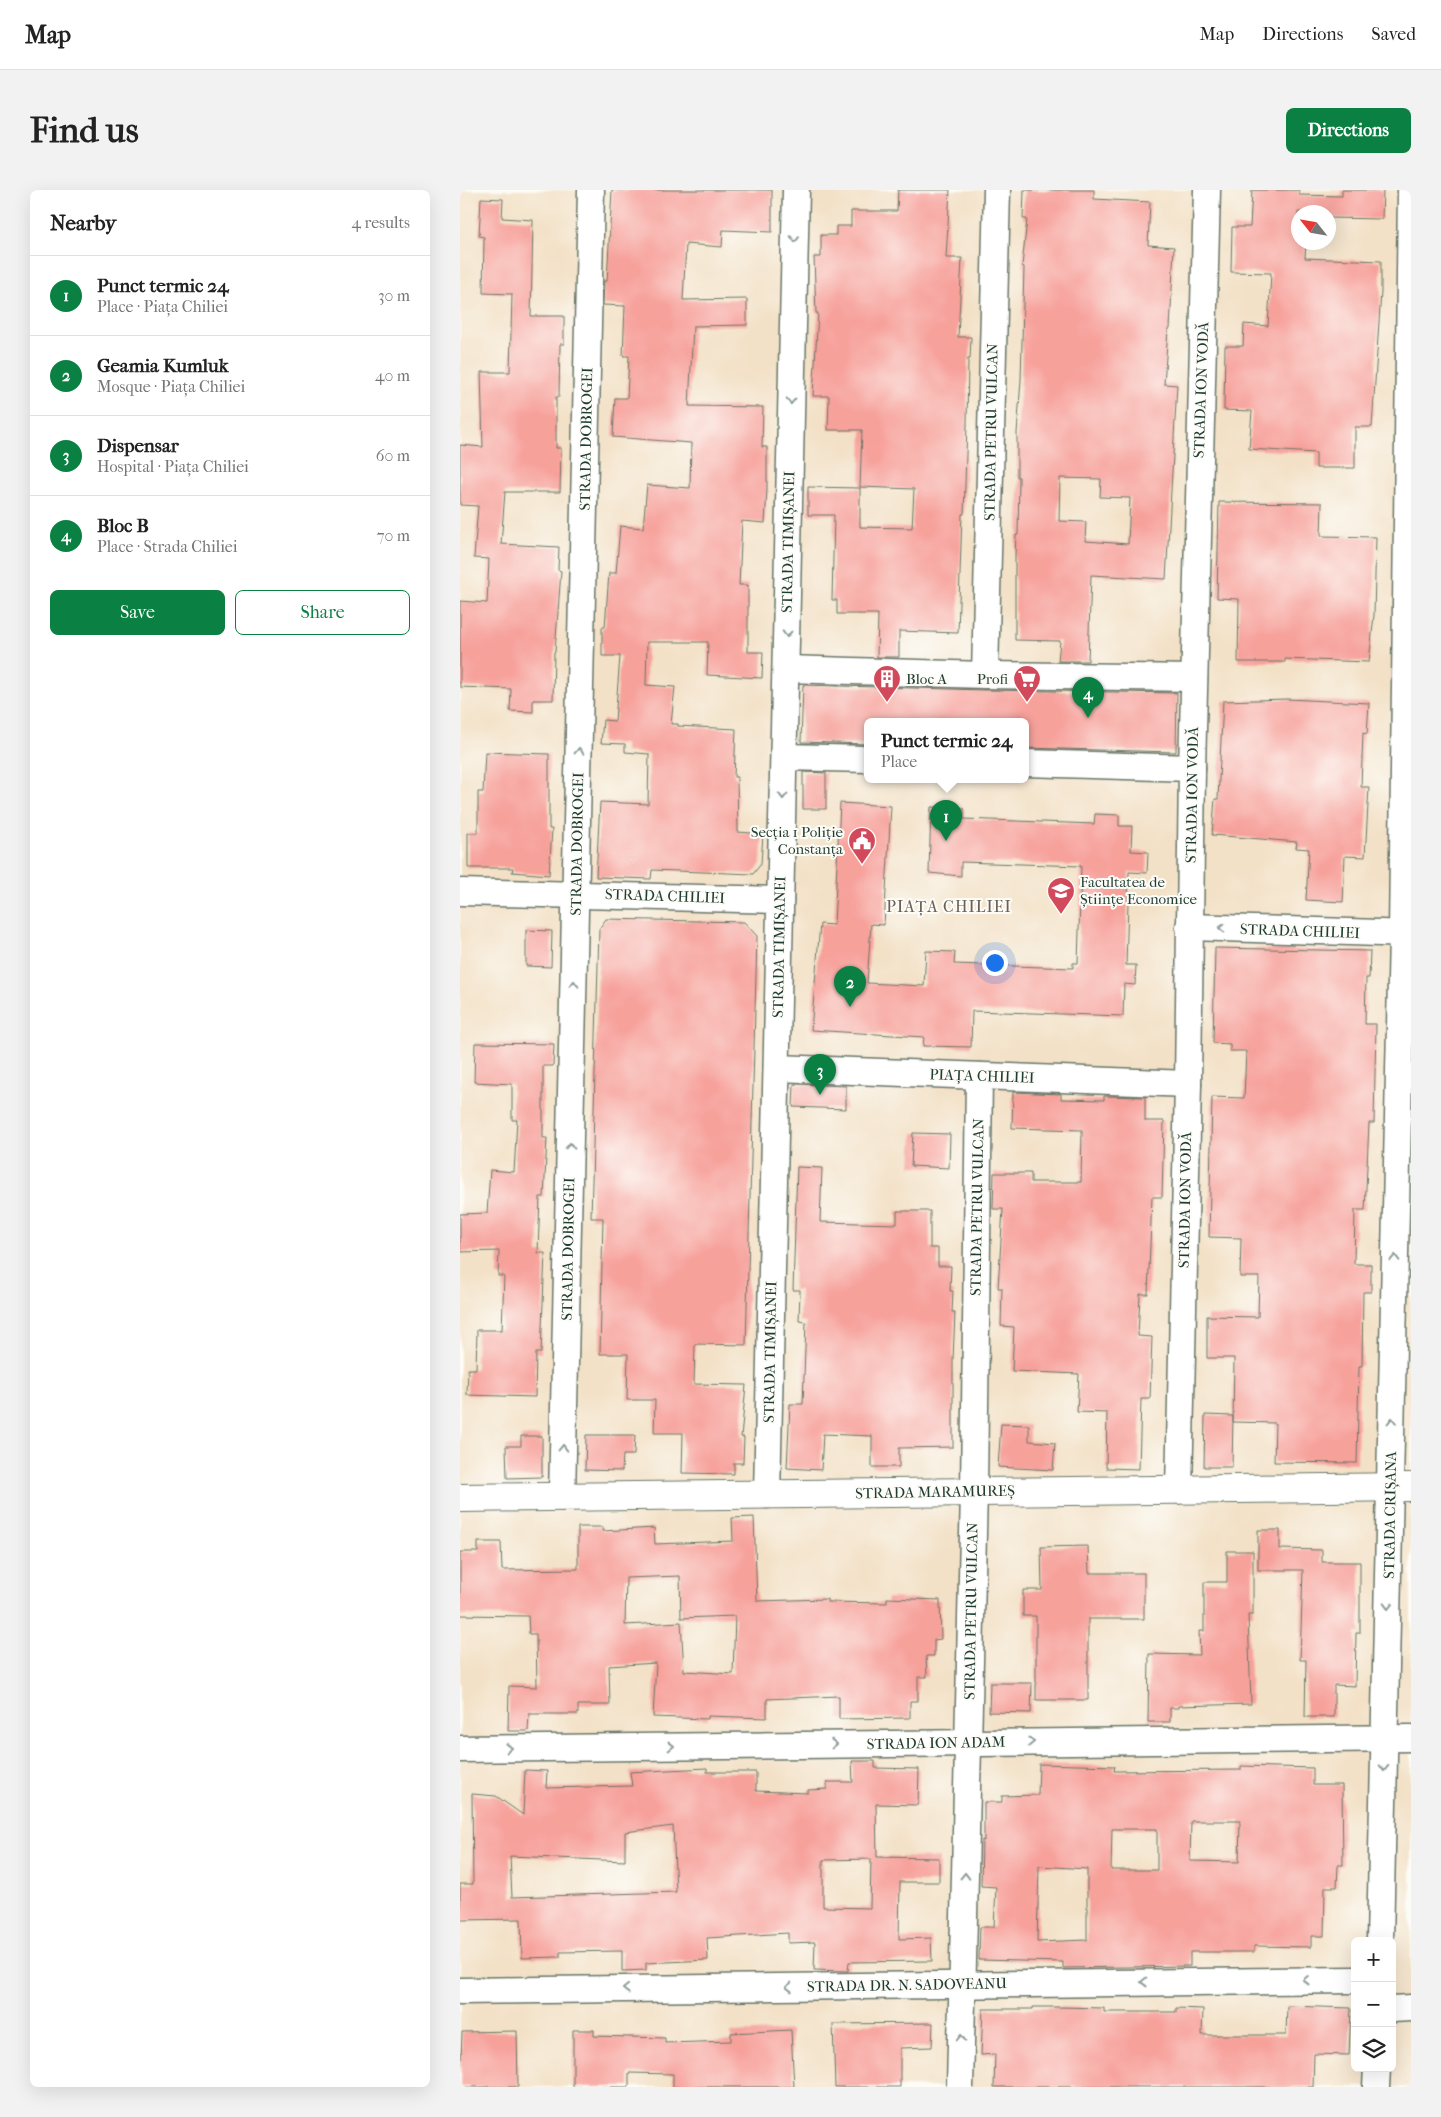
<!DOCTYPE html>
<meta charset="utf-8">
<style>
:root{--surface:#fff;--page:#f2f2f2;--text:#222;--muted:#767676;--line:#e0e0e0;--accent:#0b8043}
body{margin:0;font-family:"IM FELL French Canon",serif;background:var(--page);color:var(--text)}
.controls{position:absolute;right:15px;bottom:15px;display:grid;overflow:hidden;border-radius:8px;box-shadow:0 5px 20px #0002}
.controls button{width:45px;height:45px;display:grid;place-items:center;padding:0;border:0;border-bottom:1px solid var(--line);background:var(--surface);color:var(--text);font:25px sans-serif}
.compass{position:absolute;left:831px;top:15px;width:45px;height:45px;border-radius:50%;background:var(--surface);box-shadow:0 5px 20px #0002;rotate:301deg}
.you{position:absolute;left:534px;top:772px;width:18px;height:18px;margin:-12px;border:4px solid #fff;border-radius:50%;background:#1a73e8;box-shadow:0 0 0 8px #1a73e833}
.badge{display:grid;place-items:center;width:32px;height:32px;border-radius:50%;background:var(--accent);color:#fff;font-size:16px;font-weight:700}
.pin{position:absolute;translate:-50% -41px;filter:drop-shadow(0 1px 2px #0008)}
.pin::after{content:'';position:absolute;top:26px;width:18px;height:15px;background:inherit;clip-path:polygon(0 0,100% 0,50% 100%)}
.popup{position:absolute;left:404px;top:528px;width:165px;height:65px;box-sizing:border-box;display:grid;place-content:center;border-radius:8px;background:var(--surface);filter:drop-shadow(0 1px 4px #0005);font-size:16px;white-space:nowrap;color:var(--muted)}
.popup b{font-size:19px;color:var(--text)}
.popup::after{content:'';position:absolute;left:50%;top:100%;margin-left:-10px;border:10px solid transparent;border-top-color:var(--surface)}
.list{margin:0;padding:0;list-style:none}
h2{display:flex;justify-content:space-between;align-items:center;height:65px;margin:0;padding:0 20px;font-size:21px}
h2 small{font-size:16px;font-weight:400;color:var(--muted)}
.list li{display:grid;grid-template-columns:32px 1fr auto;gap:15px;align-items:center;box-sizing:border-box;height:80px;padding:0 20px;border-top:1px solid var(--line)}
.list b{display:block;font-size:19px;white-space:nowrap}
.list p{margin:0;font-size:16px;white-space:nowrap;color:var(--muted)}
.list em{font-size:16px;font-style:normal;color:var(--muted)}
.actions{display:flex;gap:10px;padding:15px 20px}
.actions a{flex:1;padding:11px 0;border:1px solid var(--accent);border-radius:8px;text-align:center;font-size:18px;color:var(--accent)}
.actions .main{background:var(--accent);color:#fff}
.icon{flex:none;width:28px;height:28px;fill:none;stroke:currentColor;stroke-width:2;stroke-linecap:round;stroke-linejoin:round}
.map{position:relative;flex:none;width:951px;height:1897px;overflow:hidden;border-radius:8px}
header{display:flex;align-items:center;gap:30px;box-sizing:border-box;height:70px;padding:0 25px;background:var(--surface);border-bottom:1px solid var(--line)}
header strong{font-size:24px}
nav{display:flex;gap:28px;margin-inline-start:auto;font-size:18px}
.intro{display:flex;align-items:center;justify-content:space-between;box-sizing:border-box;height:120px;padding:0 30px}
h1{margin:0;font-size:35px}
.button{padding:12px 22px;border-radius:8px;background:var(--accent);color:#fff;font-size:18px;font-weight:700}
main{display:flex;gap:30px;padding:0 30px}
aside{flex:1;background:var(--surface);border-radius:8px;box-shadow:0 5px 20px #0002}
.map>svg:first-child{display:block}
</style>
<header>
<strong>Map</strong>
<nav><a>Map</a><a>Directions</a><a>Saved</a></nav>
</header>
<div class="intro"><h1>Find us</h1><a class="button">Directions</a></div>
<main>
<aside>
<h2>Nearby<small>4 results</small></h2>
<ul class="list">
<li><span class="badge">1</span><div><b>Punct termic 24</b><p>Place · Piața Chiliei</p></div><em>30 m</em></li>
<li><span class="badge">2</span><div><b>Geamia Kumluk</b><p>Mosque · Piața Chiliei</p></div><em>40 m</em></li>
<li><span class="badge">3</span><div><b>Dispensar</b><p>Hospital · Piața Chiliei</p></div><em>60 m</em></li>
<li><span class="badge">4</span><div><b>Bloc B</b><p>Place · Strada Chiliei</p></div><em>70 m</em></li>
</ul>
<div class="actions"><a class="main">Save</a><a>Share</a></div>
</aside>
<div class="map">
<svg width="951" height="1897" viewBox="0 0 951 1897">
<rect width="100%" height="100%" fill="#fdfcf7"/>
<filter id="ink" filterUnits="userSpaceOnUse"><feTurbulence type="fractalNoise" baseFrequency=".02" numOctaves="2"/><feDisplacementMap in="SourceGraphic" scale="10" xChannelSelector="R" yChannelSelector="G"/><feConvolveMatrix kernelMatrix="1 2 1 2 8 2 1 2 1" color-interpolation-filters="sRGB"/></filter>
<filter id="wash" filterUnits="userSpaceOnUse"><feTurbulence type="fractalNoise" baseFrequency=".0096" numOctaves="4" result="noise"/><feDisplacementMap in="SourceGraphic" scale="20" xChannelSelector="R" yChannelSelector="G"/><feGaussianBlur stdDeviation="1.12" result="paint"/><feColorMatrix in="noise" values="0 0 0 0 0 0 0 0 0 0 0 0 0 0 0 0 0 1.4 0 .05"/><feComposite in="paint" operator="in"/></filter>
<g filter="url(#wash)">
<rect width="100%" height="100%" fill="#f3e1c7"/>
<g id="blocks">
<g fill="#f7a19b" fill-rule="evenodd">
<path d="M152,0H312V42L263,40L262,57L226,54L223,110L287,109V135L233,136L229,216L303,217L302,257H307V299L305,333L282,331L279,395H288V462H303L302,488L247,485L248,452H187L186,495L215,497L211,534H218V536L276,539L274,587H277L278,642L303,644L301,674L293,684L192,680L191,689L136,687L140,612L188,614L189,564L165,562V554L141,553L143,530L155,531L160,466H142V437H145L149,383H156L160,336L183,338L187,295L230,298L231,253L153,247L155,208H167L169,166H163L165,116L143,115L144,91H147Z"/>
<path d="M438,0H490L486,68H502L498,147H511L510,169H508L507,235L504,324H502L498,443L439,441V467H417L418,424H377V410H372L374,325H348V297L400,298V337L452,338L454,299L400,297L402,240H368L369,206H353L358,123H356L354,67H361V45H376V36H391V21H437Z"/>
<path d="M564,0H634V9L690,12L688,55L714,57L710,139H708L704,194L717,195L706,389L631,385L628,471H598L600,451L555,450V365L556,345H558L559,287H557V243L561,190L564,77L562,76L567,29H563ZM600,288L641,289L640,307L670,308L668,354L625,351L626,332L599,331Z"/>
<path d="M792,0H839V5L882,6V0H923L922,29L868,28V22H838V52H846L845,68L921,71V102L912,237H895V278H856V263L789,259L792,221L764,220L765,156H783L784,134L808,136L811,83L771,82L772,37H790Z"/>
<path d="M21,8L43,9L42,28L73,30L71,126H104V154H100L99,207H96V258H101L100,302H45L41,354L99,357L98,380L101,381L95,462H94L93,510H73V522L50,521L51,499L0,497V411L27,413L29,369L14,368L18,316L0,315V255L23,257L21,182H50L52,104L23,103L24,47L19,46Z"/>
<path d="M759,312L862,313L861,346L916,347L914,425L909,472L825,469V472H778L779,409L757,408Z"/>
<path d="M343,495L525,500L717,503L716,562L565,558V532H407V554L341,552Z"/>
<path d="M827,509L909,513L907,544L903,543L901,597H909L905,667L885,666L883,712L846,710L849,659L836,658L837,652L752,645L755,609H758L763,511Z"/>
<path d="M25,562L89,564V639H92L89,685L52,682L53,678H8V643H18V602H23Z"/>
<path d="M343,582L366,583V619H343Z"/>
<path d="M380,613L431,616L424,735L411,734L407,793L464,796L466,761L495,762L494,774L613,778V773H618L621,676L501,672V686L469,683L471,617L504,618V629L634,634L635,624L659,625V636H672L671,661L688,662L687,683L669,682L666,775H676L675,795L664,794L663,826L512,821L511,857L463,856L464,847L351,840L360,734L374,735Z"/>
<path d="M146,729L284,732L297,746L286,1155L235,1154L234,1194L286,1195L281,1247H284L283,1273H274V1284L222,1283L223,1243H194L195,1210H167L168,1164H140L143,1028H131L139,739Z"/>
<path d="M66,740L92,741L91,777L66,776Z"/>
<path d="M755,758L910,761L909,788H906L905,834H916L914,933H909L905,1020H895L894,1074H911V1102H903L902,1176H899L897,1273L814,1272L815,1233L773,1232L774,1168H747V1126L798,1127L799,1087H780L781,1048L749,1047L752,907L784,908L786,861H770V854L753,853Z"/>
<path d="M15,853L94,854L93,876H83V948H87L84,1007H80L78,1063H85L81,1163H76L75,1207L7,1205L8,1179H16L17,1140H42L44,1086H38L39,1061L0,1062V1024L27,1023L30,980L54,982L57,930H52V894L14,892Z"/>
<path d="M334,894L386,896V919L333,917Z"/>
<path d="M553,902L601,904V909L644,910V906L685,907V931H704L702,1007H692L688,1104H680L678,1146L692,1147L690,1209H681L679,1279L646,1278L647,1223L617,1222L619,1184L552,1181L554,1137L541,1136L542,1098H538L543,1019H533L534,983H571V992H621L622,940L552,938Z"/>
<path d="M453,943L490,944L489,978L451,976Z"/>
<path d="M337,977L362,978L360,1032L437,1034V1021H470V1058H478V1076H491L490,1101H493L492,1122H495L493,1170V1257L439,1258V1277H412V1246L363,1244L361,1280L327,1278L330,1214H343L346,1132L339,1131L340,1100H333Z"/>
<path d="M745,1225L773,1226L772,1277H744Z"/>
<path d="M541,1234L569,1235V1251L595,1253L593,1280L538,1277Z"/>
<path d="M126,1245H175L174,1265H163L162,1281L125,1280Z"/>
<path d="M61,1246H82V1287L47,1288L46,1256H61Z"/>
<path d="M294,1327L297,1411L367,1409V1412L427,1413V1408L480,1410L481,1449L474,1450V1466H466L467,1487H458V1511H450V1528L379,1529V1506L307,1509V1528L248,1526V1529L193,1527L196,1473L149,1476L150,1515H118V1524H69L68,1541H48L49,1496L77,1497L76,1444H69L68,1426L0,1425V1362H18V1352H41L42,1380L118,1379V1337H143V1341L194,1338L195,1354L273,1351L272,1328ZM220,1386L221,1428L275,1426L273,1484L224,1481L221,1432L165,1435L166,1388Z"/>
<path d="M798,1340H820V1359L862,1360V1372H900V1443H896L895,1496L874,1495V1527H845L846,1470H840L843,1380H798Z"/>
<path d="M628,1356L629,1383H684V1429H628V1510H576V1426H563V1400H582L581,1357Z"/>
<path d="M767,1361H793V1425H788L791,1514L718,1516V1518H710V1532H688L689,1464L740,1465L739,1441H744V1392H767Z"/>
<path d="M530,1493H572L571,1523L529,1522Z"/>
<path d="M392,1571H415V1578L459,1579L458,1615L416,1614L417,1667L479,1668V1692H440L439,1749L471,1748L472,1771L389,1772L388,1781L354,1780L355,1752L328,1753V1743L247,1748L248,1770L186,1773V1780L162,1781V1761L100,1762V1767L62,1768L61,1729L0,1730V1694H13L12,1604L36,1606L63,1625L65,1580L87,1581L86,1598L172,1596L170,1582L247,1578V1582H296V1601L348,1603V1600L367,1599V1592H393ZM213,1636L216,1702L52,1707L50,1666L165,1671V1642ZM411,1669L410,1718L363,1717V1670Z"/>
<path d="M579,1574L655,1576L654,1581L781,1580V1576L853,1578V1595H882L883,1675H878L877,1697H865L864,1746H851V1757L794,1756V1762H730V1776L603,1778V1772L519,1770L520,1737H534L536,1697L521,1696L522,1650L524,1651V1612H542V1606L578,1605ZM731,1631H780L779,1672L730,1671ZM652,1639H697V1680H651ZM579,1676L627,1679V1750L577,1752Z"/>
<path d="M827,1816L891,1818L889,1865L854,1864L853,1897H534L535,1864L521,1865L523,1819H573V1817H598L644,1818V1822H716V1818L743,1819L742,1845H826Z"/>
<path d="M473,1833L472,1857L440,1858V1897H375L373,1834Z"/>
<path d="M113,1840H134V1846L205,1848V1853L271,1851V1843L331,1840L334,1897H213V1884L169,1883V1897H113Z"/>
<path d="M57,1841L58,1897H0L2,1842Z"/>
</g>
</g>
</g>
<g filter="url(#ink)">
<use href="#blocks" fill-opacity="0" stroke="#697667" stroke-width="1"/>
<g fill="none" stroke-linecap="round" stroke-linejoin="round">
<defs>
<g id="minor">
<path d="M326,479L525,485L734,488"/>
<path d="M525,485L537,0"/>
<path d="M324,567L407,569"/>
<path d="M565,573L732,578"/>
<path d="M0,702L320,710"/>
<path d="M729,737L951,744"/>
<path d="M317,878L728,894"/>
<path d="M719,1300L728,894L732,578L747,0"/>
<path d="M307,1305L336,0"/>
<path d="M102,1307L131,0"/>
<path d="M0,1559L951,1548"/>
<path d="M920,1751L942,744L951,0"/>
<path d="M0,1801L895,1790"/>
<path d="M932,1819L951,1818"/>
<path d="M500,1897L514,1301L519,886"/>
<path d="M916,1897L917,1878"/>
</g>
<path id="tertiary" d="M0,1308L951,1297"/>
</defs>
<use href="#minor" stroke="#697667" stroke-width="29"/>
<use href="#tertiary" stroke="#697667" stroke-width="30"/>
<use href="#minor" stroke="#fff" stroke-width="26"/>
<use href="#tertiary" stroke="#fff" stroke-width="28"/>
</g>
<defs><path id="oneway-chevron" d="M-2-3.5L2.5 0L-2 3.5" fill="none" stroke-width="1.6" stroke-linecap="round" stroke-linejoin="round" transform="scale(1.25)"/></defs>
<g stroke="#8f9e9a">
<use href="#oneway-chevron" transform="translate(335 49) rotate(91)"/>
<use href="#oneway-chevron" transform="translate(331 211) rotate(91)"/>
<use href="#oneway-chevron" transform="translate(327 444) rotate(91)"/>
<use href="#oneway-chevron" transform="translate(119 561) rotate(-89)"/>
<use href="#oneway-chevron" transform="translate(323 606) rotate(91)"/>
<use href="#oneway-chevron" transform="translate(762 738) rotate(-178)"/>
<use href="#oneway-chevron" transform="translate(114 794) rotate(-89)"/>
<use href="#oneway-chevron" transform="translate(110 956) rotate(-89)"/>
<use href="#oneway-chevron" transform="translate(935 1068) rotate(-89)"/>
<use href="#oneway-chevron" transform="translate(932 1231) rotate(-89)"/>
<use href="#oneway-chevron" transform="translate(103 1258) rotate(-89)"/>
<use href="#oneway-chevron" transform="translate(928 1416) rotate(91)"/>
<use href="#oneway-chevron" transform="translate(571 1552) rotate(-1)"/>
<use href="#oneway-chevron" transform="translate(374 1554) rotate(-1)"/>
<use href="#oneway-chevron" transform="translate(211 1556) rotate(-1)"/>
<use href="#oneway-chevron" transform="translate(49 1558) rotate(-1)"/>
<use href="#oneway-chevron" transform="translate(924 1578) rotate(91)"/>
<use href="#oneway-chevron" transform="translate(505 1686) rotate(-89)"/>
<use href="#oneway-chevron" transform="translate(846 1790) rotate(179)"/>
<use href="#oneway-chevron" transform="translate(684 1792) rotate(179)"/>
<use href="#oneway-chevron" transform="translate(329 1797) rotate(179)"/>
<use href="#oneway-chevron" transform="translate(166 1799) rotate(179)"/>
<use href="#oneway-chevron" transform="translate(501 1848) rotate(-89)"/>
</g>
</g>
<defs>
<symbol id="building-pin" viewBox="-11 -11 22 30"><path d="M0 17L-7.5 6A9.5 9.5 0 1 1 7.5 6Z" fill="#d1495b" stroke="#fdfcf7"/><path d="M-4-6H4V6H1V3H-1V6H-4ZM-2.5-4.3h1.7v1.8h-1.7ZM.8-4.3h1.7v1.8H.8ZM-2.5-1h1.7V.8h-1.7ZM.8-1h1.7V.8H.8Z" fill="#fff"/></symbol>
<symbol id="supermarket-pin" viewBox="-11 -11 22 30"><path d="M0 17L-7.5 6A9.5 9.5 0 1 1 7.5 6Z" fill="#d1495b" stroke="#fdfcf7"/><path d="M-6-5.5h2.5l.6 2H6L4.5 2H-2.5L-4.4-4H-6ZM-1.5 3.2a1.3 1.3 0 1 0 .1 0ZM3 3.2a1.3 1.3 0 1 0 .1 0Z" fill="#fff"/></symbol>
<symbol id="civic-pin" viewBox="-11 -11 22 30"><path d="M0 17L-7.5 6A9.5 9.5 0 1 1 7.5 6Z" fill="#d1495b" stroke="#fdfcf7"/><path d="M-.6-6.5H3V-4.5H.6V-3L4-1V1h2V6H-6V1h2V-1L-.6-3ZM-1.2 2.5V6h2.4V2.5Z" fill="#fff"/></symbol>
<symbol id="university-pin" viewBox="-11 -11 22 30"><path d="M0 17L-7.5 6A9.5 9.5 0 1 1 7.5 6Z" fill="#d1495b" stroke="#fdfcf7"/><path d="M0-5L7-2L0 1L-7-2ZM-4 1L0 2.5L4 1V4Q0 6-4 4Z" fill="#fff"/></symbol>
</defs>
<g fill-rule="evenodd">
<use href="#building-pin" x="411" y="473" width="32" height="43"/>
<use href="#supermarket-pin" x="551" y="473" width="32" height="43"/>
<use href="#civic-pin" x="386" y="635" width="32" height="43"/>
<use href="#university-pin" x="585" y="685" width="32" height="43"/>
</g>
<g text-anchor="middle" stroke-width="4" stroke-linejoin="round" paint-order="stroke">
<g font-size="15" fill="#1f3d34" stroke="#fdfcf7">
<text transform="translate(741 200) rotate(-88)" y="5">STRADA ION VODĂ</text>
<text transform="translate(531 242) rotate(-89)" y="5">STRADA PETRU VULCAN</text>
<text transform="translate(126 249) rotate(-89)" y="5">STRADA DOBROGEI</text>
<text transform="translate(328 352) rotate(-89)" y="5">STRADA TIMIȘANEI</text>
<text transform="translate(732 605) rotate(-89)" y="5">STRADA ION VODĂ</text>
<text transform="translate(117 654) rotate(-89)" y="5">STRADA DOBROGEI</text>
<text transform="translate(205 706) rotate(2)" y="5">STRADA CHILIEI</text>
<text transform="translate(840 741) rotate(2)" y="5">STRADA CHILIEI</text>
<text transform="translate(319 757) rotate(-89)" y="5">STRADA TIMIȘANEI</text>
<text transform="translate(522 886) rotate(2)" y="5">PIAȚA CHILIEI</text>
<text transform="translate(725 1010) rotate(-89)" y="5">STRADA ION VODĂ</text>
<text transform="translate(517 1017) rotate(-89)" y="5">STRADA PETRU VULCAN</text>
<text transform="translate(108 1059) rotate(-89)" y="5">STRADA DOBROGEI</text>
<text transform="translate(310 1162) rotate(-89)" y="5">STRADA TIMIȘANEI</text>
<text transform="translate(475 1302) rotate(-1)" y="5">STRADA MARAMUREȘ</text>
<text transform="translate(930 1325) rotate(-89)" y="5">STRADA CRIȘANA</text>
<text transform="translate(511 1421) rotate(-89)" y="5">STRADA PETRU VULCAN</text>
<text transform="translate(476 1553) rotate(-1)" y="5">STRADA ION ADAM</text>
<text transform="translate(447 1795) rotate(-1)" y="5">STRADA DR. N. SADOVEANU</text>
</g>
<g font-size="15" fill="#1f3d34" stroke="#fdfcf7" text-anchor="start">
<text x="446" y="494">Bloc A</text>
<text x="548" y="494" text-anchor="end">Profi</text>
<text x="383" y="647" text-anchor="end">Secția 1 Poliție<tspan x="383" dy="17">Constanța</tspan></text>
<text x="620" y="697">Facultatea de<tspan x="620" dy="17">Științe Economice</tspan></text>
</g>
<g font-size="16" letter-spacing="1" fill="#6b6058" stroke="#fdfcf7">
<text x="489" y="722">PIAȚA CHILIEI</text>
</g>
</g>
</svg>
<div class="controls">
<button>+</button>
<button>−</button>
<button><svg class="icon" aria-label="layers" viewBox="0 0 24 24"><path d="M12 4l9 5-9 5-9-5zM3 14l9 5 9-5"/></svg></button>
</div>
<svg class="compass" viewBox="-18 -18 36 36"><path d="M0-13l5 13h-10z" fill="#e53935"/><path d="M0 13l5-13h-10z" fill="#767676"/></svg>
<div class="you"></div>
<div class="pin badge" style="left:486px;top:651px">1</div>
<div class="popup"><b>Punct termic 24</b>Place</div>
<div class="pin badge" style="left:390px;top:817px">2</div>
<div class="pin badge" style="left:360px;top:905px">3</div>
<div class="pin badge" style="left:628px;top:528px">4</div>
</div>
</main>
